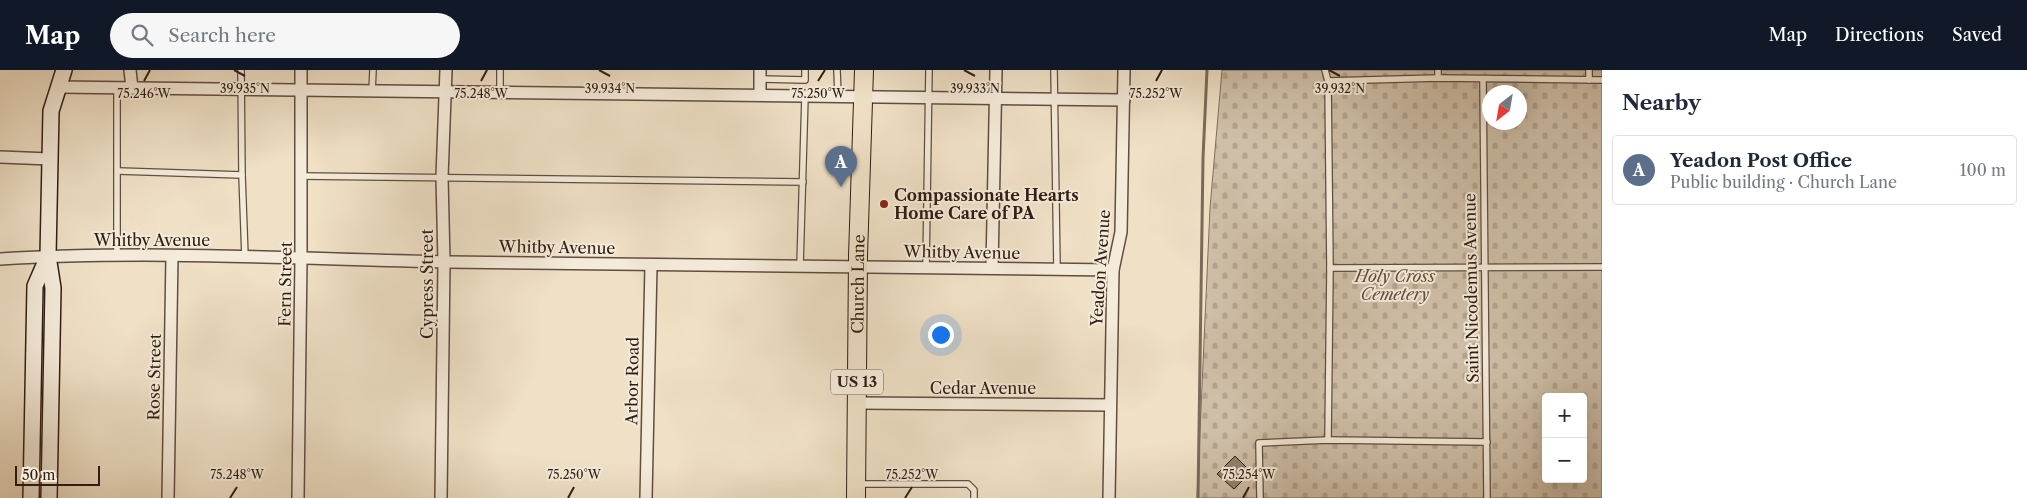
<!DOCTYPE html>
<meta charset="utf-8">
<style>
:root{--surface:#fff;--page:#f6f6f7;--text:#1f2937;--muted:#747a83;--line:#e0e1e3;--accent:#111827}
body{margin:0;font-family:"Libre Caslon Text",serif;background:var(--page);color:var(--text)}
.controls{position:absolute;right:15px;bottom:15px;display:grid;overflow:hidden;border-radius:5px;box-shadow:0 5px 20px #0002}
.controls button{width:45px;height:45px;display:grid;place-items:center;padding:0;border:0;border-bottom:1px solid var(--line);background:var(--surface);color:var(--text);font:25px sans-serif}
.compass{position:absolute;left:1482px;top:15px;width:45px;height:45px;border-radius:50%;background:var(--surface);box-shadow:0 5px 20px #0002;rotate:211deg}
.scale{position:absolute;left:15px;bottom:12px;width:85px;box-sizing:border-box;padding-left:5px;border:2px solid #301d13;border-top:0;font-size:14px;line-height:18px;white-space:nowrap;color:#301d13;-webkit-text-stroke:4px #f5ebda;paint-order:stroke}
.you{position:absolute;left:940px;top:264px;width:18px;height:18px;margin:-12px;border:4px solid #fff;border-radius:50%;background:#1a73e8;box-shadow:0 0 0 8px #1a73e833}
.badge{display:grid;place-items:center;width:32px;height:32px;border-radius:50%;background:var(--accent);color:#fff;font-size:16px;font-weight:700}
.pin{position:absolute;translate:-50% -41px;filter:drop-shadow(0 1px 2px #0008)}
.pin::after{content:'';position:absolute;top:26px;width:18px;height:15px;background:inherit;clip-path:polygon(0 0,100% 0,50% 100%)}
.list{margin:0;padding:0;list-style:none}
h2{display:flex;justify-content:space-between;align-items:center;height:65px;margin:0;padding:0 20px;font-size:21px}
h2 small{font-size:16px;font-weight:400;color:var(--muted)}
.list li{display:grid;grid-template-columns:32px 1fr auto;gap:15px;align-items:center;box-sizing:border-box;height:70px;margin:0 10px 10px;padding:0 10px;border:1px solid var(--line);border-radius:5px}
.list b{display:block;font-size:19px;white-space:nowrap}
.list p{margin:0;font-size:16px;white-space:nowrap;color:var(--muted)}
.list em{font-size:16px;font-style:normal;color:var(--muted)}
.icon{flex:none;width:28px;height:28px;fill:none;stroke:currentColor;stroke-width:2;stroke-linecap:round;stroke-linejoin:round}
.map{position:relative;flex:none;width:1602px;height:428px;overflow:hidden}
header{display:flex;align-items:center;gap:30px;box-sizing:border-box;height:70px;padding:0 25px;background:var(--accent);color:#fff}
header strong{font-size:24px}
nav{display:flex;gap:28px;margin-inline-start:auto;font-size:18px}
.search{width:350px;height:45px;background:var(--page);display:flex;align-items:center;gap:12px;box-sizing:border-box;padding:0 18px;border-radius:28px;color:var(--muted);font-size:19px}
main{display:flex}
aside{flex:1;background:var(--surface)}
.map>svg:first-child{display:block}
</style>
<header>
<strong>Map</strong>
<div class="search"><svg class="icon" aria-label="search" viewBox="0 0 24 24"><circle cx="10" cy="10" r="6"/><path d="M15 15l6 6"/></svg>Search here</div>
<nav><a>Map</a><a>Directions</a><a>Saved</a></nav>
</header>
<main>
<div class="map">
<svg width="1602" height="428" viewBox="0 0 1602 428">
<defs>
<pattern id="cemetery-stones" width="16" height="16" patternUnits="userSpaceOnUse" patternTransform="scale(1.25)"><rect width="16" height="16" fill="#cfbfa8"/><path d="M2 7V4a2 2 0 0 1 4 0v3zM10 15v-3a2 2 0 0 1 4 0v3z" fill="#b2a490"/></pattern>
</defs>
<rect width="100%" height="100%" fill="#efe0c6"/>
<filter id="stains"><feTurbulence type="fractalNoise" baseFrequency=".004" numOctaves="4"/><feColorMatrix values="0 0 0 0 .2 0 0 0 0 .09 0 0 0 0 .02 0 0 0 .5 -.17"/></filter>
<radialGradient id="worn" r=".72"><stop offset=".6" stop-color="#630" stop-opacity="0"/><stop offset="1" stop-color="#630" stop-opacity=".3"/></radialGradient>
<path fill="url(#cemetery-stones)" stroke="#806e5e" fill-rule="evenodd" d="M1222,0H1602V428H1197L1210,138ZM1490,22H1520V52H1490ZM1546,327H1583V409H1546Z"/>
<g fill="none" stroke-linecap="round" stroke-linejoin="round">
<path stroke="#7c6a5a" stroke-width="3" d="M1198,428L1203,88L1207,0"/>
</g>
<path fill="#938270" stroke="#301d13" d="M1235,386L1251,402L1234,419L1217,404Z"/>
<g fill="none" stroke-linecap="round" stroke-linejoin="round">
<defs>
<g id="lane">
<path d="M241,0L242,105L245,187"/>
<path d="M837,0L838,26"/>
<path d="M1054,0L1057,199"/>
<path d="M1325,0L1328,11L1330,198L1328,370"/>
<path d="M1438,0V8"/>
<path d="M1589,0V10"/>
<path d="M760,9L805,10V0"/>
<path d="M1483,9L1487,428"/>
<path d="M1328,11L1438,8L1602,10"/>
<path d="M117,18V185"/>
<path d="M372,21L373,0"/>
<path d="M500,22V0"/>
<path d="M118,101L242,105"/>
<path d="M301,106L803,112"/>
<path d="M800,196L805,26"/>
<path d="M926,198L929,0"/>
<path d="M1330,198L1602,197"/>
<path d="M858,414H968L974,420V428"/>
<path d="M1260,428L1259,373L1328,370L1487,372"/>
</g>
<g id="street">
<path d="M130,0L132,18"/>
<path d="M760,0V25"/>
<path d="M59,17L1124,30"/>
<path d="M0,87L50,89"/>
<path d="M0,189C149,180 299,189 448,192C669,195 891,197 1113,200"/>
<path d="M992,198L996,0"/>
<path d="M857,333L1110,335"/>
<path d="M168,428L172,186"/>
<path d="M298,428L301,188V0"/>
<path d="M441,428L444,192L442,107L446,0"/>
<path d="M646,428L651,195"/>
<path d="M1109,428L1113,200L1121,162L1124,0"/>
</g>
<g id="secondary">
<path d="M31,428L35,216L48,186"/>
<path d="M49,428L53,218L48,186L51,41L64,0"/>
</g>
<g id="primary">
<path id="s1" d="M856,428L858,186L864,0"/>
</g>
</defs>
<use href="#lane" stroke="#604e40" stroke-width="8"/>
<use href="#street" stroke="#604e40" stroke-width="14"/>
<use href="#secondary" stroke="#301d13" stroke-width="18"/>
<use href="#primary" stroke="#301d13" stroke-width="20"/>
<use href="#lane" stroke="#f5ebda" stroke-width="5.5"/>
<use href="#street" stroke="#f5ebda" stroke-width="11"/>
<use href="#secondary" stroke="#f5ebda" stroke-width="15"/>
<use href="#primary" stroke="#efe0c6" stroke-width="18"/>
</g>
<path fill="none" stroke="#301d13" stroke-width="2" d="M234,0L245,6M599,0L610,6M964,0L975,6M1329,0L1340,6M144,11L150,0M481,11L487,0M818,11L825,0M1156,11L1162,0M230,428L237,417M568,428L574,417M905,428L912,417M1243,428L1249,417"/>
<circle fill="#8f2418" stroke="#f5ebda" stroke-width="2" cx="884" cy="134" r="5"/>
<g text-anchor="middle" stroke-width="4" stroke-linejoin="round" paint-order="stroke">
<rect fill="#f5ebda" stroke="#6b5b4f" stroke-width="1" x="831" y="299.5" width="52" height="25" rx="4"/>
<g font-size="15" font-weight="bold" fill="#301d13">
<text x="857" y="317">US 13</text>
</g>
<g font-size="16" font-weight="bold" fill="#301d13" stroke="#f5ebda" text-anchor="start">
<text x="894" y="131">Compassionate Hearts<tspan x="894" dy="18">Home Care of PA</tspan></text>
</g>
<g font-size="16" fill="#301d13" stroke="#f5ebda">
<text x="152" y="176">Whitby Avenue</text>
<text transform="translate(557 177) rotate(1)" y="6">Whitby Avenue</text>
<text transform="translate(962 182) rotate(1)" y="6">Whitby Avenue</text>
<text transform="translate(1100 198) rotate(-86)" y="6">Yeadon Avenue</text>
<text transform="translate(285 214) rotate(-89)" y="6">Fern Street</text>
<text transform="translate(427 214) rotate(-90)" y="6">Cypress Street</text>
<text dy="6" stroke="none"><textPath href="#s1" startOffset="214">Church Lane</textPath></text>
<text transform="translate(1471 218) rotate(-91)" y="6">Saint Nicodemus Avenue</text>
<text transform="translate(154 307) rotate(-89)" y="6">Rose Street</text>
<text transform="translate(632 311) rotate(-89)" y="6">Arbor Road</text>
<text x="983" y="324">Cedar Avenue</text>
</g>
<g font-size="16" font-style="italic" fill="#604e40" stroke="#f5ebda">
<text x="1395" y="212">Holy Cross<tspan x="1395" dy="18">Cemetery</tspan></text>
</g>
</g>
<g font-size="12" text-anchor="middle" fill="#301d13" stroke="#f5ebda" stroke-width="4" stroke-linejoin="round" paint-order="stroke">
<text x="245" y="23">39.935°N</text>
<text x="610" y="23">39.934°N</text>
<text x="975" y="23">39.933°N</text>
<text x="1340" y="23">39.932°N</text>
<text x="144" y="28">75.246°W</text>
<text x="481" y="28">75.248°W</text>
<text x="818" y="28">75.250°W</text>
<text x="1156" y="28">75.252°W</text>
<text x="237" y="409">75.248°W</text>
<text x="574" y="409">75.250°W</text>
<text x="912" y="409">75.252°W</text>
<text x="1249" y="409">75.254°W</text>
</g>
<rect width="100%" height="100%" filter="url(#stains)"/>
<rect width="100%" height="100%" fill="url(#worn)"/>
</svg>
<div class="controls">
<button>+</button>
<button>−</button>
</div>
<svg class="compass" viewBox="-18 -18 36 36"><path d="M0-13l5 13h-10z" fill="#e53935"/><path d="M0 13l5-13h-10z" fill="#747a83"/></svg>
<div class="scale">50 m</div>
<div class="you"></div>
<div class="pin badge" style="left:841px;top:117px;background:#5c6f8a">A</div>
</div>
<aside>
<h2>Nearby<small></small></h2>
<ul class="list">
<li><span class="badge" style="background:#5c6f8a">A</span><div><b>Yeadon Post Office</b><p>Public building · Church Lane</p></div><em>100 m</em></li>
</ul>
</aside>
</main>
